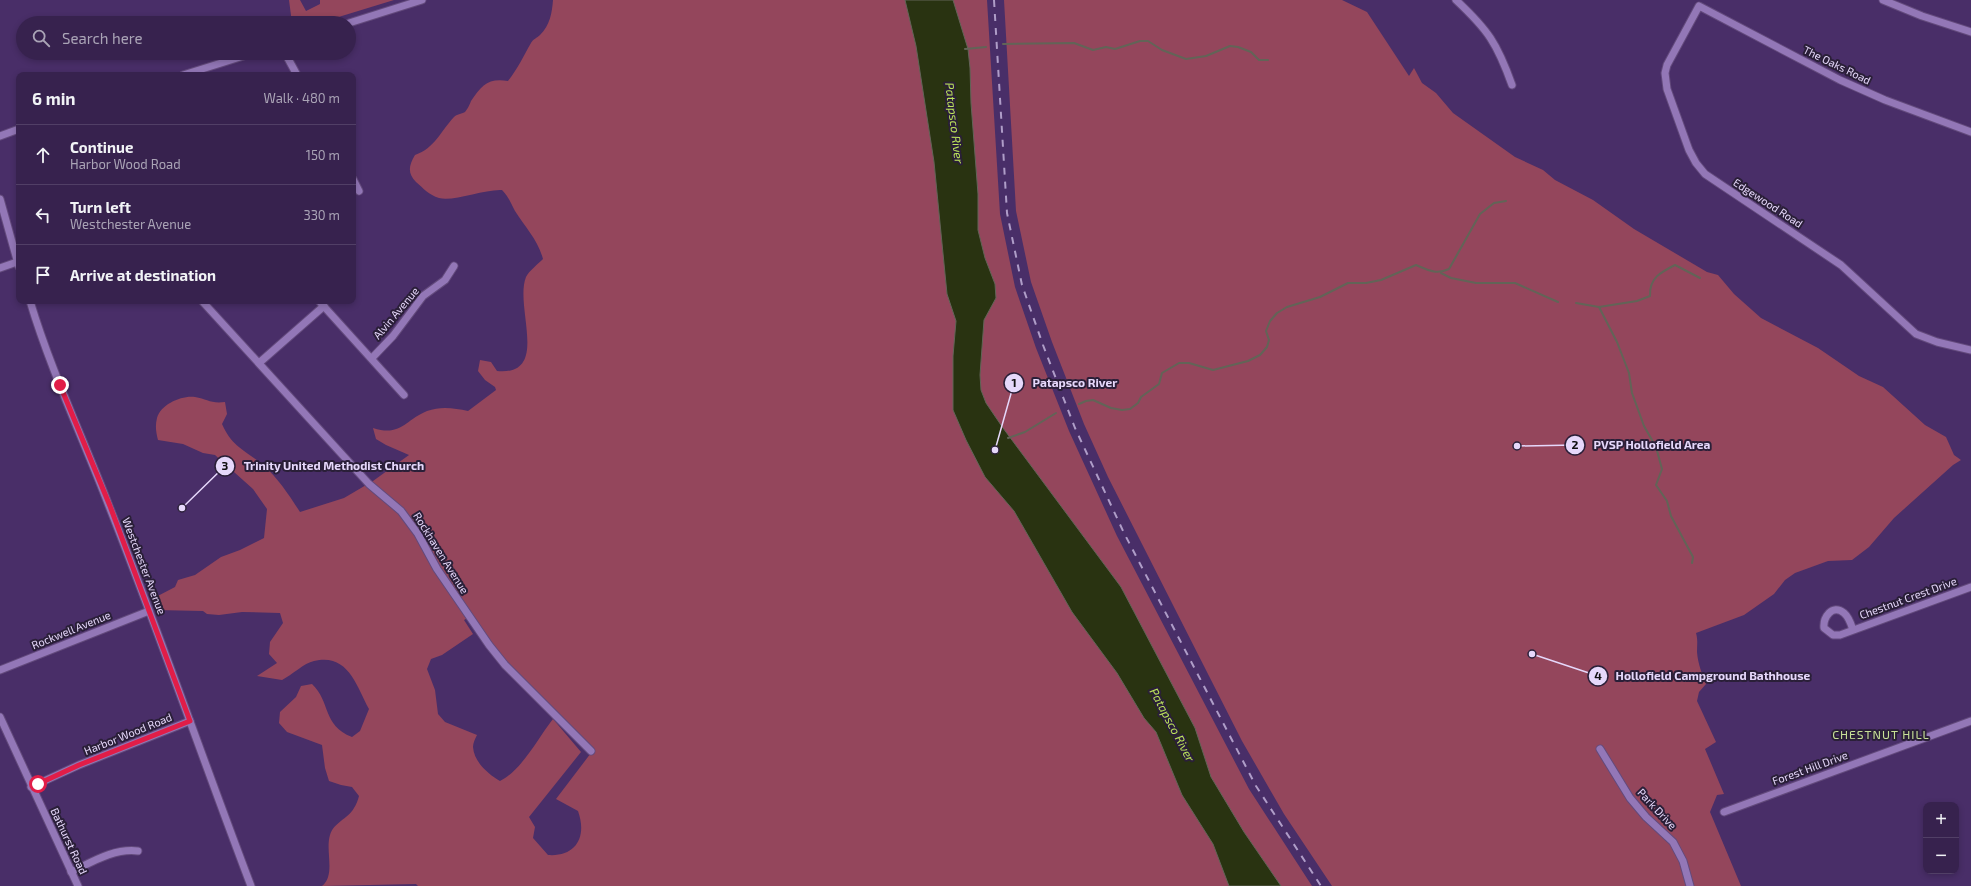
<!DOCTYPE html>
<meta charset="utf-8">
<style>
:root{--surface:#37224e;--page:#422f58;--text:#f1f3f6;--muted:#aaa4b6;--line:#513f66}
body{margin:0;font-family:"Exo 2",sans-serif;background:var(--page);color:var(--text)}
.controls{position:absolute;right:12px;bottom:12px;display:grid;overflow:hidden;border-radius:8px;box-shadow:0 2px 6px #0003}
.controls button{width:36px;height:36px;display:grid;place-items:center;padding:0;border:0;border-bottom:1px solid var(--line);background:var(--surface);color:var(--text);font:20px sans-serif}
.stop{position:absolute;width:12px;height:12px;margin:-9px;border:3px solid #e11d48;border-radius:50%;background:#fff}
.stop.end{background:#e11d48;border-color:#fff;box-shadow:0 1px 4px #0008}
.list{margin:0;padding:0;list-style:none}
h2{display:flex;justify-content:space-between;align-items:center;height:52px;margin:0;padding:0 16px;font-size:17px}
h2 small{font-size:13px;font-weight:400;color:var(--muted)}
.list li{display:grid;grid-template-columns:26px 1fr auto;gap:12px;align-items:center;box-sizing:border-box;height:60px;padding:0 16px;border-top:1px solid var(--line)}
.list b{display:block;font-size:15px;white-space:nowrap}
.list p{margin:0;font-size:13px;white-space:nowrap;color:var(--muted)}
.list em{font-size:13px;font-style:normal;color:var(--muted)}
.icon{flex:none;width:22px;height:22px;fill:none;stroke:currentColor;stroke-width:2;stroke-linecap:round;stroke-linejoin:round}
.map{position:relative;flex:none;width:1971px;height:886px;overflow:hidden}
.search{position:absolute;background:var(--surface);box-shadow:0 2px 6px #0003;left:16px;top:16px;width:340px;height:44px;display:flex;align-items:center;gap:10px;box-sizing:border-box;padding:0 14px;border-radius:22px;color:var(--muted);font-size:15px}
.panel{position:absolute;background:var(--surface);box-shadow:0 2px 6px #0003;left:16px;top:72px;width:340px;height:232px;border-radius:8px}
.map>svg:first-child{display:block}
</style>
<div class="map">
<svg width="1971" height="886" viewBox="0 0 1971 886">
<rect width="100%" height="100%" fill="#492e68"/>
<g fill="#94465c" fill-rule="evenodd">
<path d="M289,0H300L306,11L320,4V0H394L319,23H292Z"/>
<path d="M553,0H987L1000,214L1015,287L1036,348L1069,431L1117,536L1249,789L1312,886H418L416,884L322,886C336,875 325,851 330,835C334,822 348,819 354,808C356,805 358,800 359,796L352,787L341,785L329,781L325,768L322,745L287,732L279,723L280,712L296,697L301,686L312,684C331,702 322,725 352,737L360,731L369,709C356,685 348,653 314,661C304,663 292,675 282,680L257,676L277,663L269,654L270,642L283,623L280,613L242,612L219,615L207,614L203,611L156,610L152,599L175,587L178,580L195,575L221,557L240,550L264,538L267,509L253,489L215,455L203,453L183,444L158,440C156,432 155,426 157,418C161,404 182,395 195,397C207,399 211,404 225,402L227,414L222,424C232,447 245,450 263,465C278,478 289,495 300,512L344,498L373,481L409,455L386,445L376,439L373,428C401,437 405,420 427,411C441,406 454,408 468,411L496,390L495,387L485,380L478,371L480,360L491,362L497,371C551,376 514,307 526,277C529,271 538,264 543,259C538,240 525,227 515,211C510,202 509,197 502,190C484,189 453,202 439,198C429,195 423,188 416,182C407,173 409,165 415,155C435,148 440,132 454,117C457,114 461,114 465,112C467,110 470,104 471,101C482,85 488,78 508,81C518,68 523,57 531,43C533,39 537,38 540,35C550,25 552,13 553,0ZM471,616L506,662L594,749L556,799L578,811C587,836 577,857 548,855L533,838L535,827L529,817L581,752L553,719C538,738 522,770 500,781C488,774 474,762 473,747C473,743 475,739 477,735L445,722L438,714L435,690L427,669L431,659L442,655L473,634L464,620Z"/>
<path d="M1004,0H1342L1367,12L1409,76L1414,68L1422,83L1436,93L1453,113L1515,157L1543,170L1555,180L1593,200L1634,229L1707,272L1718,275L1734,294L1761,318L1818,348L1859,376L1883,387L1925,425L1946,437L1954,455L1961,460L1953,465L1894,518L1869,547L1852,560L1828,561L1795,573L1785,580L1774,594L1744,615L1696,633C1698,640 1697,645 1697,652C1698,664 1702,674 1706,684L1699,692L1697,701L1716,742L1705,749L1724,794L1717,795L1710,812L1741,886H1332L1284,814L1242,741L1108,477L1084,424L1052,342L1031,282L1016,211Z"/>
</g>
<path fill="#293311" stroke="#626457" d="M905,0H953L968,49L970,68L971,103L978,194V230L985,258L995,284L996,298L984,320L980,375L981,390L986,403L1003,428L1121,587L1195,728L1211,777L1244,832L1281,886H1229L1213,844L1182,795L1156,732L1144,718L1117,673L1072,612L1014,511L985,477L966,440L953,410V356L956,321L947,294L934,162L916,46Z"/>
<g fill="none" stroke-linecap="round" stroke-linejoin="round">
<g stroke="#626457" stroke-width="2">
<path d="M1003,44L1074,43L1093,50L1106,47L1115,49L1140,41H1148L1162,50L1186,59L1206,56L1230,46L1238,47L1251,52L1259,60H1268"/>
<path d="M965,49L986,47"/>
<path d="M1441,273L1451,278L1476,283H1515L1558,302"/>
<path d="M1576,303L1599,307L1637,301L1650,296C1649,278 1661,272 1675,265L1700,278"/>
<path d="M1599,307L1617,342L1629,373L1632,393L1644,426L1656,447L1662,469L1656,485L1667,501L1671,516L1693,557L1692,563"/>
<path d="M1079,404L1086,401L1093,400L1111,408L1122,410L1130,409L1138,403L1141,397L1159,384L1162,373L1179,363H1189L1213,370L1248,361L1260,355L1267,347L1269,340L1266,331L1270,321L1277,313L1287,307L1320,297L1348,283H1366L1381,280L1416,265C1428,270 1436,275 1449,269L1480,214L1494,203L1506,201"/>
<path d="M1008,438L1025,432L1056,413"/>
</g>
<defs>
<g id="minor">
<path d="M1456,0C1488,30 1497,43 1512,85"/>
<path d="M1883,0L1922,16L1971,32"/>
<path d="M349,23L422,0"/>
<path d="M285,53L297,75"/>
<path d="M183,75L253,53"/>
<path d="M1971,132L1885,100L1840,80L1699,6L1667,65L1665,73L1667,89L1689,150L1696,163L1705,174L1841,265L1916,334L1937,342L1971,350"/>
<path d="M0,136L19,129"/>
<path d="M353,179L359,191"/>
<path d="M0,199L19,267"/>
<path d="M0,268L17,262"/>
<path d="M30,301C51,371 83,438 109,506C159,632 203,760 251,886"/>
<path d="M202,301L369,484L401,511L418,534L437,569L489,645L505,665L591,751"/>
<path d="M319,301L404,395"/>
<path d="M372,358L393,336L423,296L445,280L454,266"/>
<path d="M259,363L324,306"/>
<path d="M1853,630C1851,624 1849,617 1844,613C1832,603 1823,618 1824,628L1833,635H1840L1971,587"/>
<path d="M0,670L149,611"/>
<path d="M0,717L78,886"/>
<path d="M1600,749L1630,798L1646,817L1673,842L1683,861L1690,886"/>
<path d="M31,787L79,765L190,721"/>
<path d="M1724,812L1971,721"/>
<path d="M71,872C92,862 114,848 138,851"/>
</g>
</defs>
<use href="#minor" stroke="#634a7c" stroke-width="9"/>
<use href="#minor" stroke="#9377b7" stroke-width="7"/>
<path stroke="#af9dc8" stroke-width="2" stroke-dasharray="7 7" stroke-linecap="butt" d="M994,0L1007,213L1022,285L1043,345L1075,428L1124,533L1256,786L1321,886"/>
</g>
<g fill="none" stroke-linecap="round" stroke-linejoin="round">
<path stroke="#e11d48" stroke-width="5" d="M38,784L79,765L190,721L110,506L60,385"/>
</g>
<g text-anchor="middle" stroke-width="4" stroke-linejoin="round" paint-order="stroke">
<g font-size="11" fill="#e6d8fb" stroke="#2a1f38">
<text transform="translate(1837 65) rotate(26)" y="4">The Oaks Road</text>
<text transform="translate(1768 203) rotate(33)" y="4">Edgewood Road</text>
<text transform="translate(396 313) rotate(-50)" y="4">Alvin Avenue</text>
<text transform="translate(441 553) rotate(58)" y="4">Rockhaven Avenue</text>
<text transform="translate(144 566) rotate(69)" y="4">Westchester Avenue</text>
<text transform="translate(1908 598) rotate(-20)" y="4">Chestnut Crest Drive</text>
<text transform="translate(71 630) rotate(-22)" y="4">Rockwell Avenue</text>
<text transform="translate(128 734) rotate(-22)" y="4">Harbor Wood Road</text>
<text transform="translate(1810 768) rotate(-20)" y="4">Forest Hill Drive</text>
<text transform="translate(1657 809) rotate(47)" y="4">Park Drive</text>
<text transform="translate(69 841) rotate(65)" y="4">Bathurst Road</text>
</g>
<g font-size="12" font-style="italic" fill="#bde55b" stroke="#2a1f38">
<text transform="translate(954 123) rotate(83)" y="4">Patapsco River</text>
<text transform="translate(1172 725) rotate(62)" y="4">Patapsco River</text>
</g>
<g font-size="12" letter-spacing="1" fill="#c7e097" stroke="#2a1f38">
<text x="1881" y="739">CHESTNUT HILL</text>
</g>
</g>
<path fill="none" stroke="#e6d8fb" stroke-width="1.5" d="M995 450L1014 383M1517 446L1575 445M182 508L225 466M1532 654L1598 676"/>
<g fill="#e6d8fb" stroke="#2a1f38" stroke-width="1.5">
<circle cx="995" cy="450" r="4"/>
<circle cx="1517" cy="446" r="4"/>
<circle cx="182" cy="508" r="4"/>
<circle cx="1532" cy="654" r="4"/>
<circle cx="1014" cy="383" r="10"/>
<circle cx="1575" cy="445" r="10"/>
<circle cx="225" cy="466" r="10"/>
<circle cx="1598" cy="676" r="10"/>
</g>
<g font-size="12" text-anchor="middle" font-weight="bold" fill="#111">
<text x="1014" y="387">1</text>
<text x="1575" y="449">2</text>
<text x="225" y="470">3</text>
<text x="1598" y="680">4</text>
</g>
<g font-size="12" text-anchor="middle" font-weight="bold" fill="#e6d8fb" stroke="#2a1f38" stroke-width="4" stroke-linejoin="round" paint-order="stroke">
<text x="1075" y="387">Patapsco River</text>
<text x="1652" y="449">PVSP Hollofield Area</text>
<text x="334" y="470">Trinity United Methodist Church</text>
<text x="1713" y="680">Hollofield Campground Bathhouse</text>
</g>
</svg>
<div class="controls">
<button>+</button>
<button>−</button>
</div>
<div class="stop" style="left:38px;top:784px"></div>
<div class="stop end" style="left:60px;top:385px"></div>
<div class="search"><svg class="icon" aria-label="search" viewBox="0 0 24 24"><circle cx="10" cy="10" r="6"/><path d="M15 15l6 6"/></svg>Search here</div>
<section class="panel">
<h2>6 min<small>Walk · 480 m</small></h2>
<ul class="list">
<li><svg class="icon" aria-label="ahead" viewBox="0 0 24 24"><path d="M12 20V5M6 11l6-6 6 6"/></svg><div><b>Continue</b><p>Harbor Wood Road</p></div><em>150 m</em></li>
<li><svg class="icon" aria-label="left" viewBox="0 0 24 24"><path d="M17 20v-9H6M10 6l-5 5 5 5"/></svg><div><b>Turn left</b><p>Westchester Avenue</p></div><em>330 m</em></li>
<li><svg class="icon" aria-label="arrive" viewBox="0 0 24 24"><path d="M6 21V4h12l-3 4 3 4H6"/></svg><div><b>Arrive at destination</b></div></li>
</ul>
</section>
</div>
